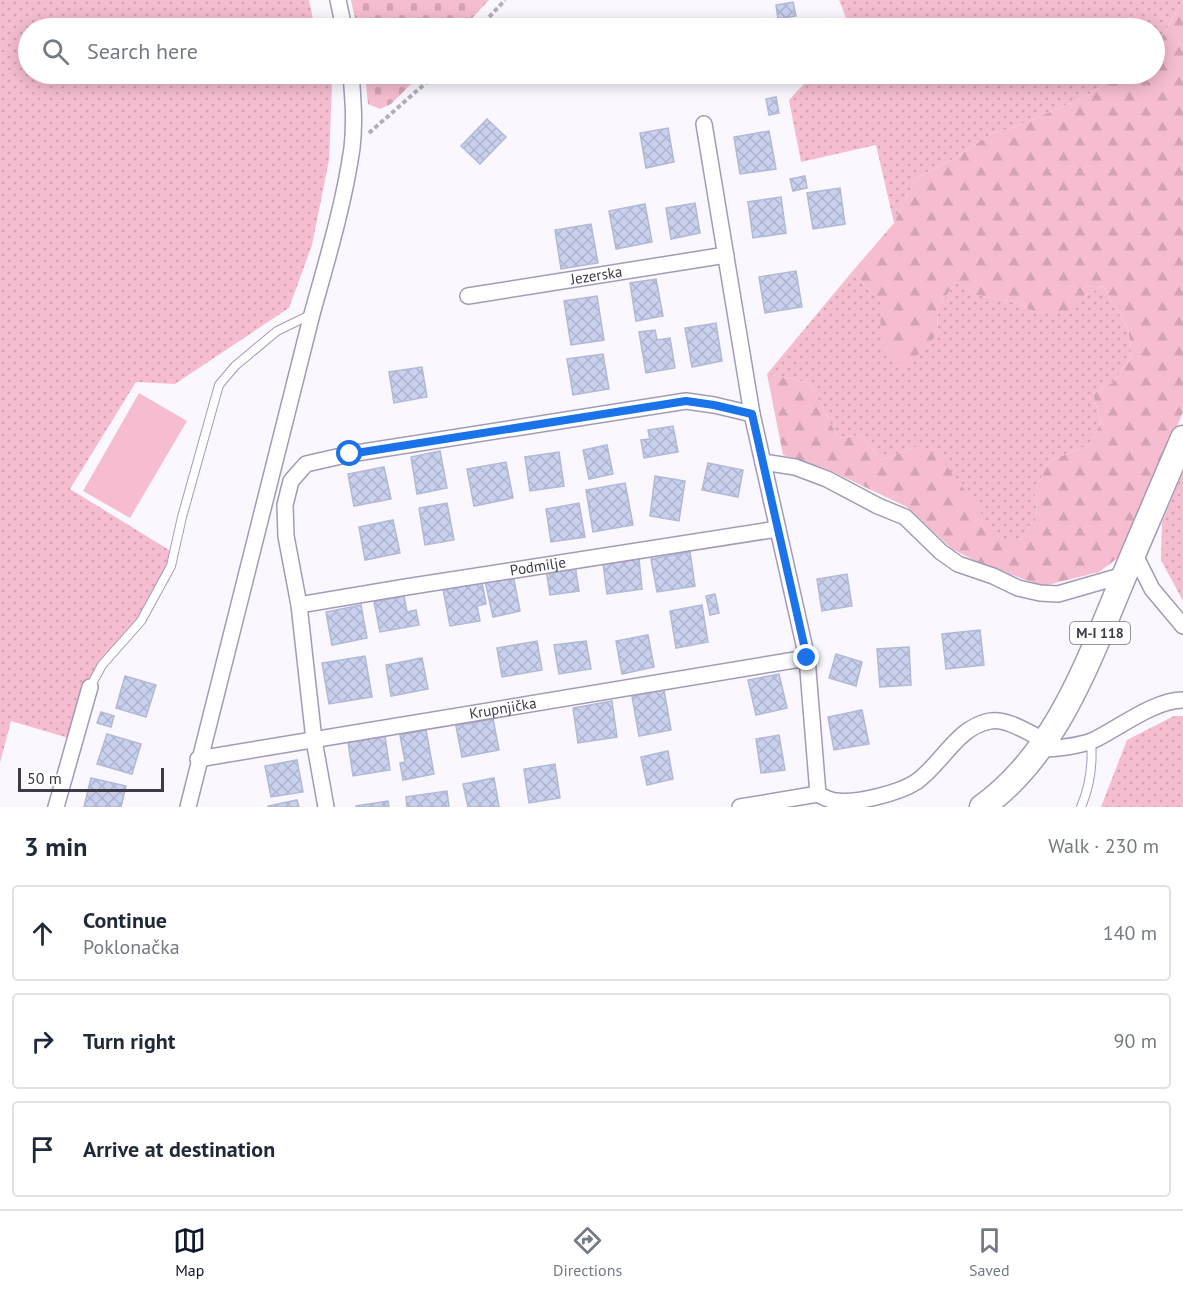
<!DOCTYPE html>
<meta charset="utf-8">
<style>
:root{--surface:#fff;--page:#f2f2f3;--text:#1f2937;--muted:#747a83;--line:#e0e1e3;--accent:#111827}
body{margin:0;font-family:"PT Sans",sans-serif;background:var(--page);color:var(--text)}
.scale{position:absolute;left:18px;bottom:15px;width:146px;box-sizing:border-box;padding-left:6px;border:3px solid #3e3a46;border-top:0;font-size:16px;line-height:21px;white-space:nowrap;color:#3e3a46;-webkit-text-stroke:4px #fff;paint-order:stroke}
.stop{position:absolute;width:18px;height:18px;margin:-14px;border:4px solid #1a73e8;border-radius:50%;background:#fff}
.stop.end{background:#1a73e8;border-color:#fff;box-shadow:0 2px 6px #0008}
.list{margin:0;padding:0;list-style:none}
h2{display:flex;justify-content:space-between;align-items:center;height:78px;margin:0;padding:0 24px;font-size:26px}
h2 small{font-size:20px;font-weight:400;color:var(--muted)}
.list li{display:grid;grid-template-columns:39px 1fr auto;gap:18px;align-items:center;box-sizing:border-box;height:96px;margin:0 12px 12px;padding:0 12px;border:2px solid var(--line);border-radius:6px}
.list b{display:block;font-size:22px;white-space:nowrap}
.list p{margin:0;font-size:20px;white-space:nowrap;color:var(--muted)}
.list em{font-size:20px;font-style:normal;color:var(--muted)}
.icon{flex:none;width:33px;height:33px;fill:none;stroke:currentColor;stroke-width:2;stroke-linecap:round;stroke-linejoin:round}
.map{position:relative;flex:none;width:1183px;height:807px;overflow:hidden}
.search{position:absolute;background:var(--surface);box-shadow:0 3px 15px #0003;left:18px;right:18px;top:18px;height:66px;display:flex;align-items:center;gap:15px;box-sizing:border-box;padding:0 21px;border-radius:33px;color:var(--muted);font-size:22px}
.sheet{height:402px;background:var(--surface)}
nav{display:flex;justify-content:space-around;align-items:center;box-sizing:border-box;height:84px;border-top:2px solid var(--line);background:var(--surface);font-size:16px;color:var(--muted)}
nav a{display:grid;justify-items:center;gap:3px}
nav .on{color:var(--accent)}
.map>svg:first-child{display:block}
</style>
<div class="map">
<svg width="1183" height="807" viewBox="0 0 1183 807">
<defs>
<pattern id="grass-dots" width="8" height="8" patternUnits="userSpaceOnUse" patternTransform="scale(1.5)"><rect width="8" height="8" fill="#f5bdcf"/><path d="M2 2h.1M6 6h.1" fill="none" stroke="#d3a3b3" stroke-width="1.8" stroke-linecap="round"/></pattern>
<pattern id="forest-firs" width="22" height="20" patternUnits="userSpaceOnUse" patternTransform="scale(1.5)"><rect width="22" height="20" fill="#f5bdcf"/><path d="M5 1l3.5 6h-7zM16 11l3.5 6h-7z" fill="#d3a3b3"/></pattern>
<pattern id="cemetery-stones" width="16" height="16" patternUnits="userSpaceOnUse" patternTransform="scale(1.5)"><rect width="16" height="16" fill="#f5bdcf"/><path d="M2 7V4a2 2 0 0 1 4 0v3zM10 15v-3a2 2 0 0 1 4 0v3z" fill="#d3a3b3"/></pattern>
<pattern id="building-cross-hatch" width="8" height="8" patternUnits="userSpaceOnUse" patternTransform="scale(1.5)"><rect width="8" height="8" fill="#c9d1ef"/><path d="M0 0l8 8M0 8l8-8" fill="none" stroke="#aeb4ce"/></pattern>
</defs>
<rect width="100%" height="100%" fill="#faf8fe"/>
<g fill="url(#grass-dots)">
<path d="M0,0H309L315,28H28V74H327L332,86L329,160L312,245L289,308L175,384L136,382L70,489L174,553L141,621L102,666L75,740L11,721L0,763Z"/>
<path d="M839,0H1183L1155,49L1154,28H850Z"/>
<path d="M813,74H1119L1085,97L1015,127L993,133L953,159L916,178L894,223L876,145L801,162L789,100Z"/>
<path d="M851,273L880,300L882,316L881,341L904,368L938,334L937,307L957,282L976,295L1019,303L1034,312L1084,296L1103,286L1128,329L1132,355L1115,381L1093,394L1101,423L1089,445L1050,461L1035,489L1037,513L1022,539L1003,544L981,516L916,447L881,460L861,435L838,438L810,383L767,374Z"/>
<path d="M1183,472V601L1161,560L1162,522Z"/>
<path d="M1174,716H1183V807H1101L1127,740Z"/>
</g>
<path fill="url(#forest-firs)" d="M1183,0V412L1123,554L1099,572L1043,586L982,564L952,549L907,507L827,469L783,455L767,374L810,383L838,438L861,435L881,460L916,447L938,454L1003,543L1022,539L1037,513L1035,489L1050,461L1089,445L1101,423L1093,394L1115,381L1132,355L1128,329L1103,286L1084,296L1073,314L1034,312L1019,303L976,295L957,282L937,307L938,334L904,369L881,341L880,300L851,273L894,223L916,178L953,159L993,133L1015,127L1085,97L1119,74H1154L1155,49Z"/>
<g fill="url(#cemetery-stones)">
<path d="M351,0H489L463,28H357Z"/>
<path d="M365,74H421L391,104L380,109L368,104Z"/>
</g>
<path fill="#f5bdcf" d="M139,393L187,421L130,518L83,491Z"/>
<g fill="url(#building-cross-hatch)" stroke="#b1b9d5" stroke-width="1.5">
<path d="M793,2L796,16L778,19L776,5Z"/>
<path d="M776,97L779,113L769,115L766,99Z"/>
<path d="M487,119L506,137L480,164L461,146Z"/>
<path d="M668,128L674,162L646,168L640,133Z"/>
<path d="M769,131L776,169L740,174L734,137Z"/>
<path d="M805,176L807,188L793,191L790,179Z"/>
<path d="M840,188L845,224L813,229L807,193Z"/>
<path d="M781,197L786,233L753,238L748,202Z"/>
<path d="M695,203L700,233L671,239L666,208Z"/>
<path d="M645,204L652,242L616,249L609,211Z"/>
<path d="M591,224L598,263L561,269L555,230Z"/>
<path d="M796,271L802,307L765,313L759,277Z"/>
<path d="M656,279L663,316L636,321L630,283Z"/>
<path d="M597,296L604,340L571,345L564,301Z"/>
<path d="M716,323L722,361L692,367L685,328Z"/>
<path d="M655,330L657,340L670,338L675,368L646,373L639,332Z"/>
<path d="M603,354L609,389L573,395L567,359Z"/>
<path d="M422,367L427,397L394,403L389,372Z"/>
<path d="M673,426L678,452L644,458L641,440L650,439L648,430Z"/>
<path d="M607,445L613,474L589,479L583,450Z"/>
<path d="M440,451L447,488L417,494L411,457Z"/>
<path d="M559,452L564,486L530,491L525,457Z"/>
<path d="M506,462L513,498L474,506L467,469Z"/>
<path d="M708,463L743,470L738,497L702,490Z"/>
<path d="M384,467L391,499L354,506L348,474Z"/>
<path d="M655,476L685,481L679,521L650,516Z"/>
<path d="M625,483L633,525L593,532L586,490Z"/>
<path d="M447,503L454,540L425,545L419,508Z"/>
<path d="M579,503L585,537L551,542L546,509Z"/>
<path d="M393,520L400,553L365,560L359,527Z"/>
<path d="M690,552L695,586L657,592L651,559Z"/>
<path d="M639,559L642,589L607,594L603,563Z"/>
<path d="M575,565L579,591L550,595L546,569Z"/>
<path d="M847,574L852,606L822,611L817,579Z"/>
<path d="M513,575L520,611L493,617L485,581Z"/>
<path d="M482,582L486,604L477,606L480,621L450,626L443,589Z"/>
<path d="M715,594L719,613L710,615L706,596Z"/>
<path d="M404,596L407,612L416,610L419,625L380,632L374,602Z"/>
<path d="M361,605L367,638L332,645L326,612Z"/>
<path d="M702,605L708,642L676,648L670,611Z"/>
<path d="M980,630L984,665L946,669L942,634Z"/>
<path d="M648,635L654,667L622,674L616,641Z"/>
<path d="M537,641L542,670L502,677L497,648Z"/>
<path d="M586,641L591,669L559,674L554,645Z"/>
<path d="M909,647L911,685L880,687L877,649Z"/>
<path d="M836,654L862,662L856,686L829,678Z"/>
<path d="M365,656L372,697L329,704L322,663Z"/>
<path d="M422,658L428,689L391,696L386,665Z"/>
<path d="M779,674L787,708L756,715L748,680Z"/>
<path d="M125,676L156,685L146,717L116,708Z"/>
<path d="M664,690L671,730L639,736L632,696Z"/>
<path d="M612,701L617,737L578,743L573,708Z"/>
<path d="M862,710L869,744L834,750L828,717Z"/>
<path d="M101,712L114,716L111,727L97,723Z"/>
<path d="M493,719L499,750L462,757L456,726Z"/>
<path d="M426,730L434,774L403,780L400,763L405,762L400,735Z"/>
<path d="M107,734L141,744L132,774L97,764Z"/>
<path d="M779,735L785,770L761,773L756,739Z"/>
<path d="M385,736L390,770L353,776L348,742Z"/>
<path d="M668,751L673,779L647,785L641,757Z"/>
<path d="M297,760L303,792L271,797L265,766Z"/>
<path d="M555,764L560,798L529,803L524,769Z"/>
<path d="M91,778L126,786L121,807H84Z"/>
<path d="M494,778L499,807H468L463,784Z"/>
<path d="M447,791L449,807H407L406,797Z"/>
<path d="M297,800L299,807H268V806Z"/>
<path d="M388,801L389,807H356V806Z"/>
</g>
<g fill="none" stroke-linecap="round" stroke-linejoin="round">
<defs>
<g id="lane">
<path d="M90,687L102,665L141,621L171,566L182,517L219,385L235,366L277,331L312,314"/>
<path d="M1081,807C1090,786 1093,764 1091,741"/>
</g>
<g id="street">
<path d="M338,0L344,28"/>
<path d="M704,124L752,414L807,658L818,794C823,797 830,800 835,801C856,804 899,793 916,782C942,764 957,727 990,721C1008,718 1030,734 1046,741"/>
<path id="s1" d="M468,296L726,255"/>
<path d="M763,462L795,467L827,479L878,506L905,517L941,552L958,564L993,576L1018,588L1040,593L1058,594L1124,575"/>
<path d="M1134,553L1152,589L1183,626"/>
<path id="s2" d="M299,605L406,587L777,529"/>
<path d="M1038,750C1055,748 1078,747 1094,740C1119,728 1154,700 1183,700"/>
<path id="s3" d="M198,759L807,658"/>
<path d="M56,807L90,687"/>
<path d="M188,807L312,314C327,260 344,204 352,148C355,123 353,98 351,74"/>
<path d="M326,807L314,740L299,605L286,536L285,505L291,481L306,464L350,454L686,401L714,405L752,414"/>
<path d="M740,807L818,794"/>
</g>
<path id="primary" d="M982,807C1056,754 1088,662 1122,581C1142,533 1163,485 1183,438"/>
</defs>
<use href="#lane" stroke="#a49ab6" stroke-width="10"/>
<use href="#street" stroke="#a49ab6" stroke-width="18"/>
<use href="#primary" stroke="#a49ab6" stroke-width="27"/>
<g stroke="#b1aeb6" stroke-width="4" stroke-dasharray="4.5 3" stroke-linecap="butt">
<path d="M479,28L505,0"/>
<path d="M369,133L436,74"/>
</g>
<use href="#lane" stroke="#fff" stroke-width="8"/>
<use href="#street" stroke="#fff" stroke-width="15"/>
<use href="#primary" stroke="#fff" stroke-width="24"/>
</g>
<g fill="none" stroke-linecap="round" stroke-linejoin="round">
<path stroke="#1a73e8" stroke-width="8" d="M350,454L686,401L714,405L752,414L807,658"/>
</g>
<g text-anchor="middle" stroke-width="4.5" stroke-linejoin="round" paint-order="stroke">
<rect fill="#fff" stroke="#78757e" stroke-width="1.5" x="1070" y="622" width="60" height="22" rx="4.5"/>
<g font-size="14" font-weight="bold" fill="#3e3a46">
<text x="1100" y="638">M-I 118</text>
</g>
<g font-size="15" fill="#3e3a46" stroke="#fff">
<text dy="5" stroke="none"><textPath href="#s1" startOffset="130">Jezerska</textPath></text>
<text dy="5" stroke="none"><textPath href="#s2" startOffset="242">Podmilje</textPath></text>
<text dy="5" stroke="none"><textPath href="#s3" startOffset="309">Krupnjička</textPath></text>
</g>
</g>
</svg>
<div class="scale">50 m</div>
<div class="stop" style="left:350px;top:454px"></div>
<div class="stop end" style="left:807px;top:658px"></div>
<div class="search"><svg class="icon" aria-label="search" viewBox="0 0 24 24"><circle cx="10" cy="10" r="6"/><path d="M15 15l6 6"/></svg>Search here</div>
</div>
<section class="sheet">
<h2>3 min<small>Walk · 230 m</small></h2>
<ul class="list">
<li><svg class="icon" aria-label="ahead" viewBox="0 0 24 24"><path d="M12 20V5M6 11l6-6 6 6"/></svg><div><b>Continue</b><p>Poklonačka</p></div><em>140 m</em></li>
<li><svg class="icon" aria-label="right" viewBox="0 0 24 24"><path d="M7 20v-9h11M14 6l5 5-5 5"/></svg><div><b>Turn right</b></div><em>90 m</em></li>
<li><svg class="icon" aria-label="arrive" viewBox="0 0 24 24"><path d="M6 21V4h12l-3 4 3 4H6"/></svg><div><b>Arrive at destination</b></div></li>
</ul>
</section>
<nav>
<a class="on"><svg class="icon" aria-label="map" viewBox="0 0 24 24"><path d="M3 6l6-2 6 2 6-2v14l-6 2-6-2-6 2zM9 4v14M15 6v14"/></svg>Map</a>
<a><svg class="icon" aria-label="directions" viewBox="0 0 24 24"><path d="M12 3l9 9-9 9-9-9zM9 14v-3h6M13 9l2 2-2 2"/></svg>Directions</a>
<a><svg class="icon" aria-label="saved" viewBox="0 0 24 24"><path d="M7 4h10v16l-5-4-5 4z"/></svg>Saved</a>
</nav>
